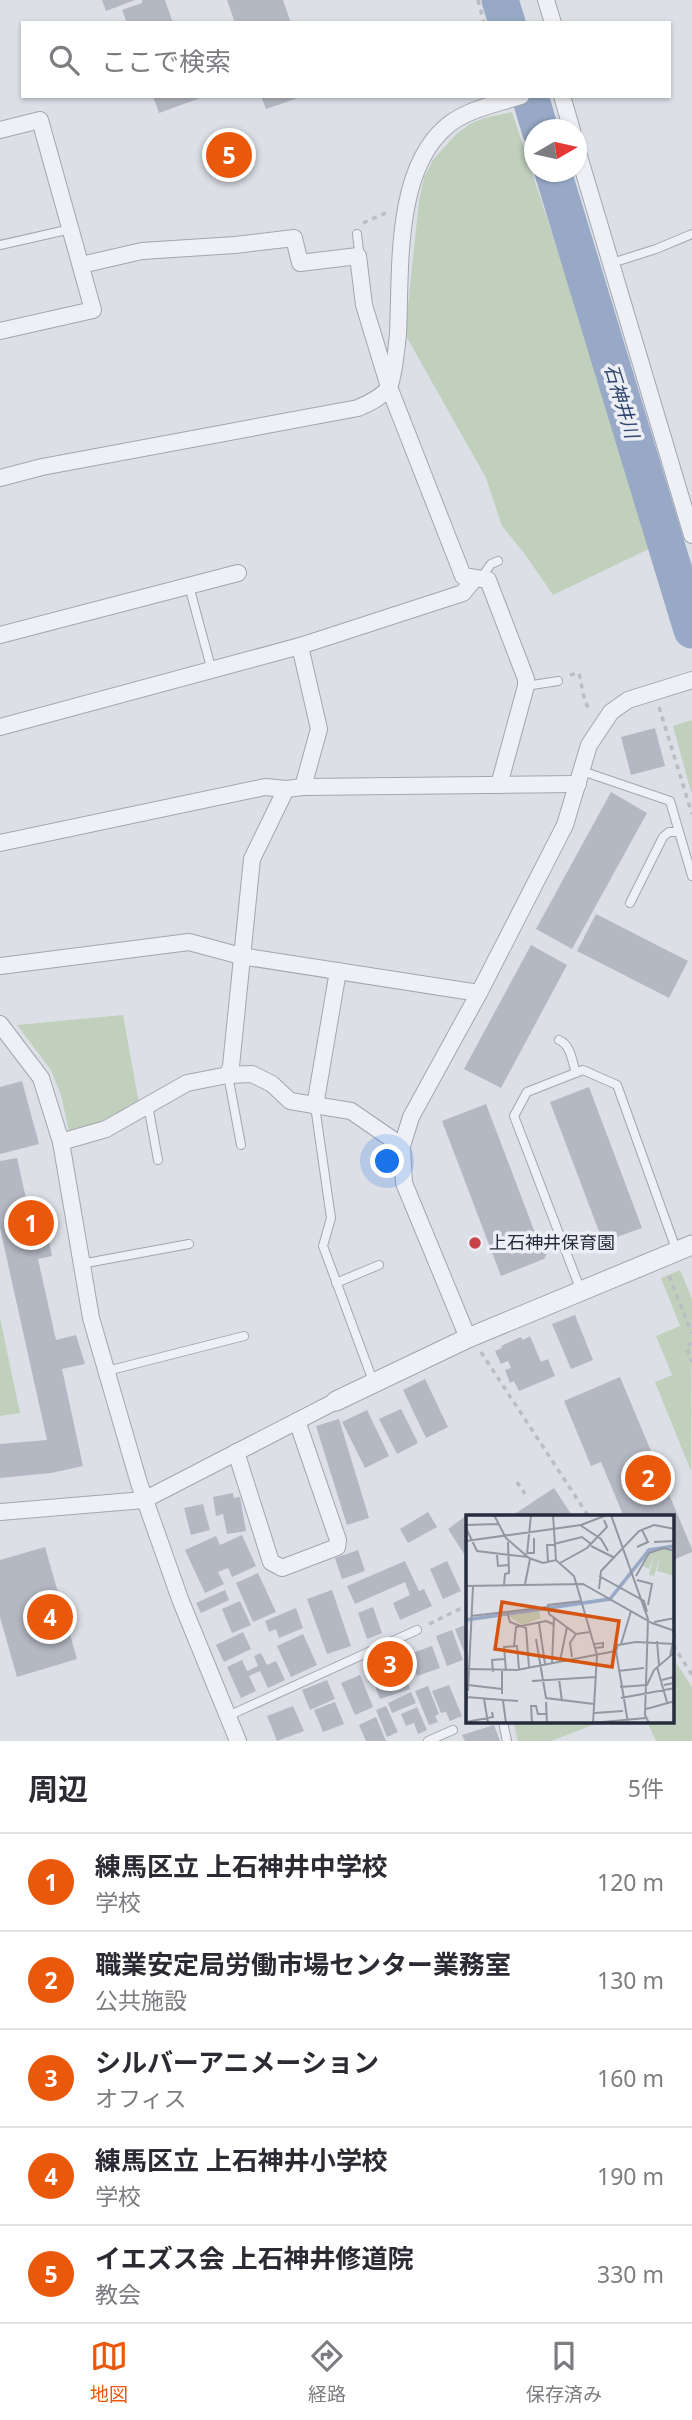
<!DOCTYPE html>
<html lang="ja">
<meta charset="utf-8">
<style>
:root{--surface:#fff;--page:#f2f2f3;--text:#2b2b33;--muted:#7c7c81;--line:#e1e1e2;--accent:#ea580c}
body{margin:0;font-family:"Noto Sans","Noto Sans JP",sans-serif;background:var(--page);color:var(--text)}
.compass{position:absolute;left:524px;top:119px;width:63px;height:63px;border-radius:50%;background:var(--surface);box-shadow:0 2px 5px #0004;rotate:81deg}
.you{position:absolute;left:388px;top:1162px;width:24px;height:24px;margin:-18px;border:5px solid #fff;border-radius:50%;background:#1a73e8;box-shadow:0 0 0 10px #1a73e833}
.badge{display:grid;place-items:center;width:46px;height:46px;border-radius:50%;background:var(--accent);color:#fff;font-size:23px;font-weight:700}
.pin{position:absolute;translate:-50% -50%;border:4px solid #fff;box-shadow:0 2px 7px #0006}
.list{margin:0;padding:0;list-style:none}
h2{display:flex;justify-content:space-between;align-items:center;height:91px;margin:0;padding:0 28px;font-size:30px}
h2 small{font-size:23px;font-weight:400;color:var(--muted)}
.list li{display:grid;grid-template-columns:46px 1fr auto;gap:21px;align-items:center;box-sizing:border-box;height:98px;padding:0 28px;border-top:2px solid var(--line)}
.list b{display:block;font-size:26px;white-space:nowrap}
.list p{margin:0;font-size:23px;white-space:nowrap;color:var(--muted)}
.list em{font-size:23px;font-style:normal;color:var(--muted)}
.icon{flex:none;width:38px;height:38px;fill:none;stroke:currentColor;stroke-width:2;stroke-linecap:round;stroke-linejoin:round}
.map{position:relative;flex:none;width:692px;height:1741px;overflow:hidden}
.search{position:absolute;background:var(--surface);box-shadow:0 2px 5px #0004;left:21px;right:21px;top:21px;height:77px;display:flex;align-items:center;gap:18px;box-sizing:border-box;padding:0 24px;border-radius:0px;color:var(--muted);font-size:26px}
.sheet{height:581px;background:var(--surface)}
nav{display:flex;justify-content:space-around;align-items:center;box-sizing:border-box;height:98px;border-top:2px solid var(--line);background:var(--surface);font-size:19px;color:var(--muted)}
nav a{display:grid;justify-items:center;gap:4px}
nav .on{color:var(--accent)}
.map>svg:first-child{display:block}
</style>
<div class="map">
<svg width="692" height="1741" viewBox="0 0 692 1741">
<rect width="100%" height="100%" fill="#dcdfe6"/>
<g fill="#c0d0bd">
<path d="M512,112L655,546L553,595L524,553L502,526L486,478L405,334L419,201L424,178L433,160L456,134L470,124L484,118Z"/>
<path d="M692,720V792H691L673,726Z"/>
<path d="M123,1015L139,1103L88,1127L69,1132L61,1095L51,1070L17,1025Z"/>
<path d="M680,1270L692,1299L691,1471L655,1382L672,1375L656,1336L680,1326L661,1278Z"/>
<path d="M0,1318L20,1413L0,1416Z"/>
<path d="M673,1658L692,1687V1741H656L647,1722H673Z"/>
<path d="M513,1722H600L551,1741H518Z"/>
</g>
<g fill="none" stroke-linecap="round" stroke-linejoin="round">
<g stroke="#97a9c6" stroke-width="37">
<path d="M500,0L507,23"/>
<path d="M530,96L540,130"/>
<path d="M553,172L692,630"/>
</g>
</g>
<g fill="#b4b8c3">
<path d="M102,0H135L106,11Z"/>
<path d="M142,0H165L173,23H127L122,10L142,3Z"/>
<path d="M227,0H283L291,23H235Z"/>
<path d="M153,96H203V97L159,113Z"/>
<path d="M261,96H301V97L266,109Z"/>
<path d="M655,728L665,766L631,775L621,737Z"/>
<path d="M611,792L647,813L572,949L536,929Z"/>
<path d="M596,914L688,961L669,998L577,951Z"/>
<path d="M531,945L567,965L501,1088L464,1069Z"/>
<path d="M22,1081L39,1144L0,1154V1087Z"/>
<path d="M589,1087L642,1228L603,1242L550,1102Z"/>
<path d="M486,1104L537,1238L541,1239L546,1245L548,1252L544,1259L501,1276L442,1121Z"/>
<path d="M17,1158L33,1230L46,1227L52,1256L38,1259L56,1340L76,1335L85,1364L62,1369L83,1466L51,1473L0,1478V1444L47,1440L0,1228V1161Z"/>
<path d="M575,1315L593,1360L571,1369L552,1324Z"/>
<path d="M530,1336L541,1362L548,1359L555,1376L519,1391L514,1381L510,1383L505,1370L511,1368L508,1361L501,1364L495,1351L502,1348L501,1346L521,1337L523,1340Z"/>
<path d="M620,1377L692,1549V1552L673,1560V1517H624L601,1462L591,1466L564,1401Z"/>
<path d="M425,1379L448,1427L426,1438L403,1390Z"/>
<path d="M401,1409L418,1443L397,1454L379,1419Z"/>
<path d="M367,1410L389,1456L365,1468L342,1422Z"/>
<path d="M339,1419L369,1518L347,1525L316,1426Z"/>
<path d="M554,1488L573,1517H510Z"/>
<path d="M233,1493L234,1498L240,1497L246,1531L227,1534L223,1514L216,1516L213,1497Z"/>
<path d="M203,1504L210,1530L191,1535L184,1508Z"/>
<path d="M428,1512L437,1527L408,1543L400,1529Z"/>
<path d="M470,1513L473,1517H468V1560L448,1529Z"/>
<path d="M242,1535L256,1566L232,1577L228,1568L218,1572L224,1584L205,1593L185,1550L216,1536L220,1545Z"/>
<path d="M45,1547L77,1659L17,1677L0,1617V1560Z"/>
<path d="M358,1550L365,1571L342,1579L335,1558Z"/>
<path d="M405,1561L419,1591L424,1589L432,1606L400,1620L393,1603L410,1595L405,1582L355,1604L347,1586Z"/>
<path d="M447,1561L461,1591L443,1599L430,1569Z"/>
<path d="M258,1573L276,1612L253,1622L236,1583Z"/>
<path d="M225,1590L229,1600L201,1613L196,1603Z"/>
<path d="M332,1590L351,1646L327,1654L307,1599Z"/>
<path d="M240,1601L251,1625L232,1633L222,1609Z"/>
<path d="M373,1607L382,1633L367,1639L358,1613Z"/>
<path d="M296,1608L303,1628L279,1638L276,1629L269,1632L265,1621Z"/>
<path d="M468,1624V1662L455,1629Z"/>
<path d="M452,1630L463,1660L447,1666L436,1636Z"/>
<path d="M243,1632L251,1649L224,1662L216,1645Z"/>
<path d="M303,1634L317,1665L291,1677L277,1646Z"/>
<path d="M432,1646L440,1668L417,1676L409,1654Z"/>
<path d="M396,1651L410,1689L380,1699L374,1684L381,1682L373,1659Z"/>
<path d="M261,1653L267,1665L276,1661L285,1680L268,1688L260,1671L249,1676L256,1691L241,1698L227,1667L242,1660L247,1671L258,1666L254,1656Z"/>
<path d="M360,1675L373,1707L355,1715L341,1683Z"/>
<path d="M327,1680L335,1699L310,1710L302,1690Z"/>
<path d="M449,1685L462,1716L450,1721L446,1712L441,1713L432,1691Z"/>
<path d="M428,1686L439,1714L435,1716L438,1722L429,1725L415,1691Z"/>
<path d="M411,1692L416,1703L392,1713L388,1703Z"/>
<path d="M335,1702L344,1724L323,1732L314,1710Z"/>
<path d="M293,1706L304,1731L277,1741L267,1716Z"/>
<path d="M386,1706L398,1732L387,1737L376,1710Z"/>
<path d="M417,1707L427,1730L418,1734L414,1723L406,1726L401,1714Z"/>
<path d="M376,1717L386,1741H366L359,1725Z"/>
<path d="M494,1725L500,1741H465L462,1735Z"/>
</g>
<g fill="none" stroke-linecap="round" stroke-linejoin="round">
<defs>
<g id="service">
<path d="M357,234L359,251L358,256"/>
<path d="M0,245L71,229"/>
<path d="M612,263L656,249L692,234"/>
<path d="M481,578L491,564L498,561"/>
<path d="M189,586L212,671"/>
<path d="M526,686L558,681"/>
<path d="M582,771L670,801L692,876"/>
<path d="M630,903L663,837L669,832H678"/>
<path d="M559,1040C571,1045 572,1061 576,1073"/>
<path d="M228,1075L241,1145"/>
<path d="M148,1105L158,1160"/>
<path d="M315,1106L331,1218L323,1246L373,1381"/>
<path d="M81,1264L189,1244"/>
<path d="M336,1283L379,1265"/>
<path d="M581,1291L514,1116L527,1092L583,1070L617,1085L676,1249"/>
<path d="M107,1371L244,1336"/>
<path d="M228,1716L417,1630"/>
<path d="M503,1722L507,1741"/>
<path d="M428,1741L453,1730"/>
</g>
<g id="minor">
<path d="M546,0L553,23"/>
<path d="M562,96L572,130"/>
<path d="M0,130L40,120L93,310L0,331"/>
<path d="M576,146L692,535"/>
<path d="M81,265L142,251L235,245L294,238L300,263L358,256L364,305L389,387L463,576L488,580L526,679V686L499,785"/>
<path d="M0,478L42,467L358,408C367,404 383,397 389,387C393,380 397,344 398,334C401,270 394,170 447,126C467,109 497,104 521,96"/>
<path d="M0,635L238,573"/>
<path d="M300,646L319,729L303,787"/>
<path d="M0,727L300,646L463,593L475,578"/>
<path d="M0,843L265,787L286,789L303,787L578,784"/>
<path d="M0,966L189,942L241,956L479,993"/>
<path d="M0,1024L41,1078L61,1142L91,1318L139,1483L180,1599L238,1741"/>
<path d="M228,1075L231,1066L252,859L286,789"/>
<path d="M315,1106L338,971"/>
<path d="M61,1142L106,1129L187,1083L228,1075L252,1074L272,1084L290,1101L351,1111L402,1146"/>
<path d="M468,1338L404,1183L402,1146L411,1117L479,993L565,825L589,745L611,712L628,700L692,680"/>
<path d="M236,1452L271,1562L282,1568L337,1547L338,1540L297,1421"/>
<path d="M0,1512L144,1500L336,1401"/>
</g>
<path id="tertiary" d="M336,1401L468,1338L692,1245"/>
</defs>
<use href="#service" stroke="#a2a6b0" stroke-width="10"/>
<use href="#minor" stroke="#a2a6b0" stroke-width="18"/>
<use href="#tertiary" stroke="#a2a6b0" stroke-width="21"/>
<g stroke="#bbbdc5" stroke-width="3.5" stroke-dasharray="5 5" stroke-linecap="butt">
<path d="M478,0L484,23"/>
<path d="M363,223L388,212"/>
<path d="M570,675L579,673L585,702L590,710"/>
<path d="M659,707L692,814"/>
<path d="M669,1276L692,1334"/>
<path d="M692,1343L686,1346L692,1362"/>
<path d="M481,1352L589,1517"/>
<path d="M517,1482L525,1494"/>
<path d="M429,1624L468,1605"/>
<path d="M673,1645L692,1675"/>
</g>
<use href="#service" stroke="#eff0f5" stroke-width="8"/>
<use href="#minor" stroke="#eff0f5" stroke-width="16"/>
<use href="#tertiary" stroke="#eff0f5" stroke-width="19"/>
</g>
<circle fill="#ca4248" stroke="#ebeef4" stroke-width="2.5" cx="475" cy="1243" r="7"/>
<g text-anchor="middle" stroke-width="7" stroke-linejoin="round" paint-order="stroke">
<g font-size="18" fill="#262c3c" stroke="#ebeef4" text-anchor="start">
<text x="489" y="1249">上石神井保育園</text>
</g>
<g font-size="19" font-style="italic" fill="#32476f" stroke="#ebeef4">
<text transform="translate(622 401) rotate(73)" y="7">石神井川</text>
</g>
</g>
<g transform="translate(466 1515)">
<rect width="208" height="208" fill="#dcdfe6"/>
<path d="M198,34L208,36V61L191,56L194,41L188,61L183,60L188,40L183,54L177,51L183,39ZM73,96L75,103L56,110L42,101Z" fill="#c0d0bd"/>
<path fill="none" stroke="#97a9c6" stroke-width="3.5" d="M0,105L144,84L183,35L209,31"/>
<path fill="none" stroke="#9397a2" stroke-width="2" d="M28,0L40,23L63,43L77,48L90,45L108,61L131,140L127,208M87,0L90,45M145,0L182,104L179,200L183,208M0,10L33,9M114,10L135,24L142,36M0,13L11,36L62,42M0,26L115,10L141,0M188,27L209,26M88,29L116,22L125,29M125,31L149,43M171,32L182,27L176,15M61,38H68V23M61,39L65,0M31,40L32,51L43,50M82,46L81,30H88M94,48L121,33L141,12L138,5M133,61L178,86L181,97M170,61L183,38L198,33L209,36M171,65L186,69L182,90M59,69L64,44M38,70L39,59L43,58L42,27M0,71L117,69L186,108L209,116M133,74L135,56L173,16L188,10L209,14M116,86L82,90L83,99L110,119L124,117M41,97L44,107L60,113L63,152M5,101L82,92M188,107L209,103M73,108L79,149M70,124L80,183L128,189M191,126L193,150M128,129L137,128V132L129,133M155,129L165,96M48,131L50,112L80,106L87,109M150,136L152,130L170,127L209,129M204,141L209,119M106,142L104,128L110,119M94,146L101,112M86,148L88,103M191,152L201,187M0,154L51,155L150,136L162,208M36,156V179M40,156L38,132L51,131L53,154M152,156L178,153M27,157L26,145L39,144M93,164L96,186M196,165L207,162L208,168L198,170M66,166L130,162M2,170L36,174M154,172L181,170L188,155L209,137M2,176L7,71M0,182L52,186M155,183L209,173M18,184L22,208M37,186L40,208M80,187L81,208M180,194L209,186M128,198L157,196M0,204L1,178M0,207L27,202L26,197M66,208L65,191H70L72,199H81M125,208L180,203"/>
<path fill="#d55411" fill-opacity="0.15" stroke="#d55411" stroke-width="3.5" d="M36,87L153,106L146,152L29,134Z"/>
<rect width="208" height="208" fill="none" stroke="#262c3c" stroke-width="3.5"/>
</g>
</svg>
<svg class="compass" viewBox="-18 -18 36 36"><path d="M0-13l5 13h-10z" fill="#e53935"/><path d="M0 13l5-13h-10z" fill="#7c7c81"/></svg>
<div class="you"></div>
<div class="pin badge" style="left:31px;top:1223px">1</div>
<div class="pin badge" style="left:648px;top:1478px">2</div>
<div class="pin badge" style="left:390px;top:1664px">3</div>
<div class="pin badge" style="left:50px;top:1617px">4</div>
<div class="pin badge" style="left:229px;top:155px">5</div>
<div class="search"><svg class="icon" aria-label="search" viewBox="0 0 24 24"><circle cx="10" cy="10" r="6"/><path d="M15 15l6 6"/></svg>ここで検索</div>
</div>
<section class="sheet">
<h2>周辺<small>5件</small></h2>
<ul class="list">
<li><span class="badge">1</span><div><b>練馬区立 上石神井中学校</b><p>学校</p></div><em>120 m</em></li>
<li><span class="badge">2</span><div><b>職業安定局労働市場センター業務室</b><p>公共施設</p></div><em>130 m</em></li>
<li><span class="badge">3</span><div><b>シルバーアニメーション</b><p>オフィス</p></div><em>160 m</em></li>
<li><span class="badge">4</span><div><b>練馬区立 上石神井小学校</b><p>学校</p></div><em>190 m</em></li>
<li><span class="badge">5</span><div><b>イエズス会 上石神井修道院</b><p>教会</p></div><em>330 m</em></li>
</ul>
</section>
<nav>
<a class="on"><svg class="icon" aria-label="map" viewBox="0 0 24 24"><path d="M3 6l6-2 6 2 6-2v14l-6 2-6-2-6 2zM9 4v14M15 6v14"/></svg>地図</a>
<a><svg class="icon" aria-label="directions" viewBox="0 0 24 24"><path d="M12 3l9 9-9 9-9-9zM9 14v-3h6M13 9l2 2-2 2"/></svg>経路</a>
<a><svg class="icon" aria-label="saved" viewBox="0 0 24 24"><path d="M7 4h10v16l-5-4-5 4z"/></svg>保存済み</a>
</nav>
